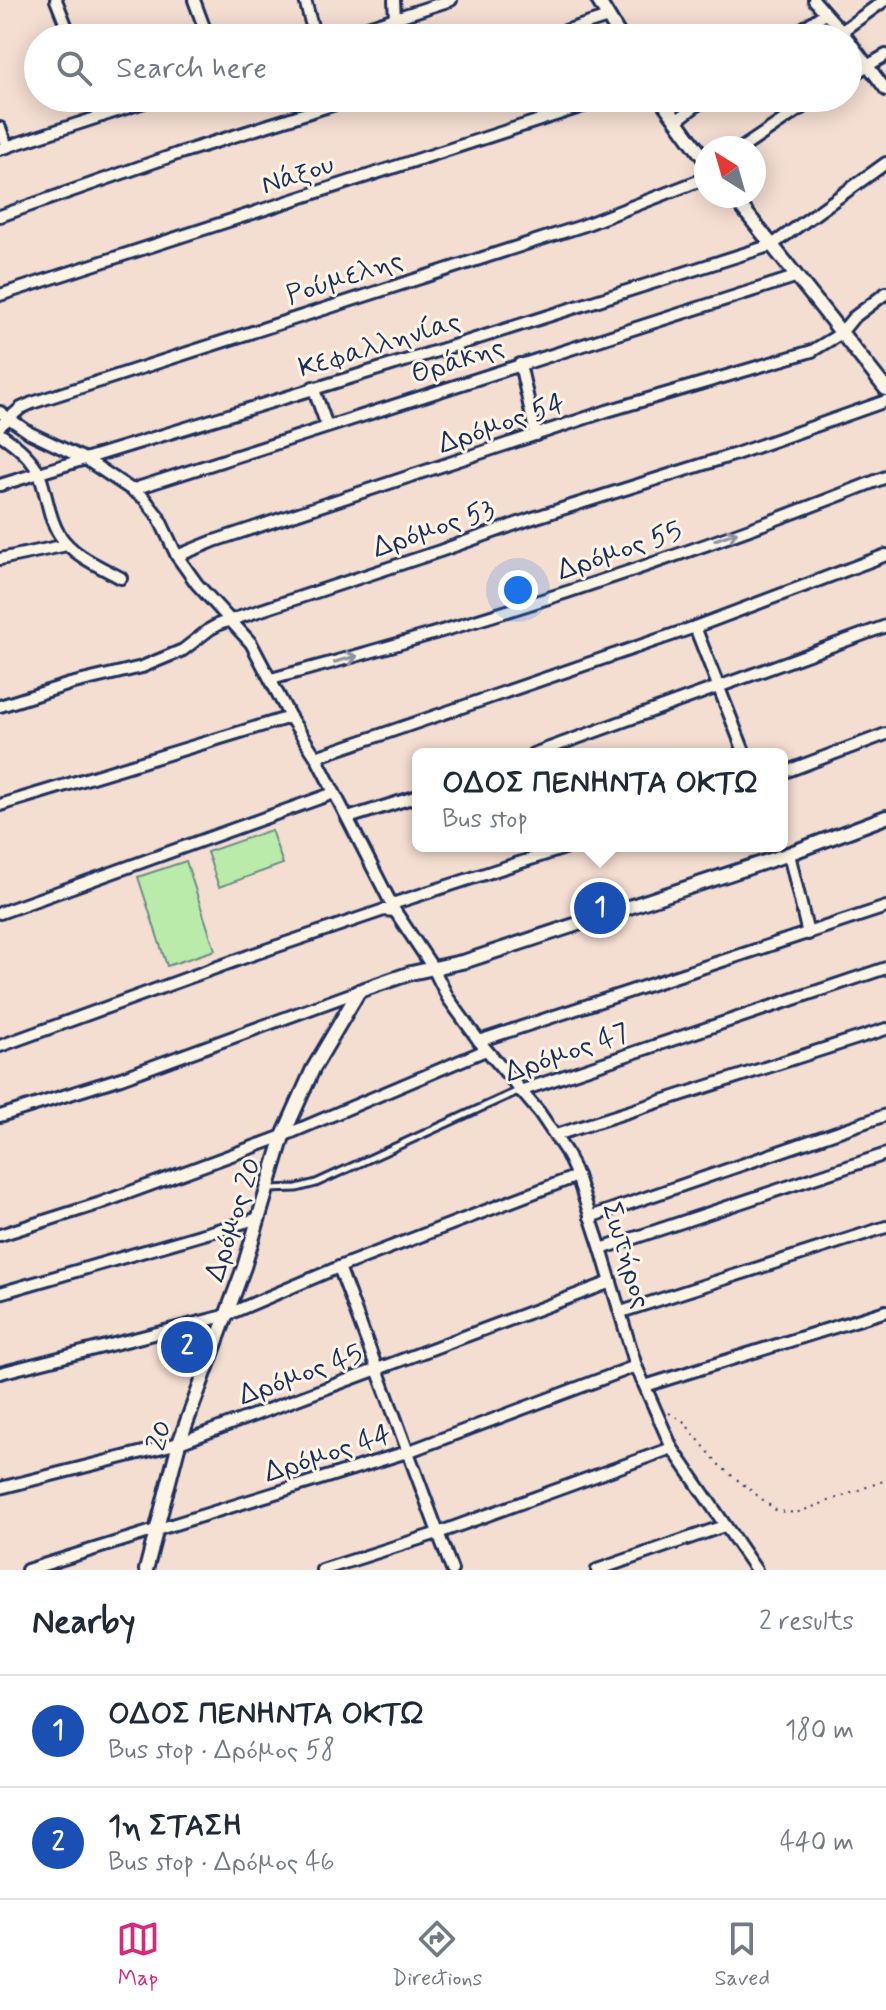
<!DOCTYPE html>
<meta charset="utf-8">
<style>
:root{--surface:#fff;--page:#f6f6f7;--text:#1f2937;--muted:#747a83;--line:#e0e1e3;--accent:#db2777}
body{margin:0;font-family:Mynerve,sans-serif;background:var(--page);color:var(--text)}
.compass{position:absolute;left:694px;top:136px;width:72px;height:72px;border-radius:50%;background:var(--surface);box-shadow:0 4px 20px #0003;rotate:323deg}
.you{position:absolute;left:518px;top:590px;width:28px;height:28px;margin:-20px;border:6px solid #fff;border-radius:50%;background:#1a73e8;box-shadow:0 0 0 12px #1a73e833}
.badge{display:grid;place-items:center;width:52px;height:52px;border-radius:50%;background:var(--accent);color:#fff;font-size:26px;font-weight:700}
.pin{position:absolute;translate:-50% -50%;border:4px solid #fff;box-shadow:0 2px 8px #0006}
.popup{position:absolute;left:412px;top:748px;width:376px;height:104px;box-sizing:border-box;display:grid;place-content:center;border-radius:12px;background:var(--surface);filter:drop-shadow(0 2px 6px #0005);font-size:26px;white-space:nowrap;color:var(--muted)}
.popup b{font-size:30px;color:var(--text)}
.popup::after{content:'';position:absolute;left:50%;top:100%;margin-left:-16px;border:16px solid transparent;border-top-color:var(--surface)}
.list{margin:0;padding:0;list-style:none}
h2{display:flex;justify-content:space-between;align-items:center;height:104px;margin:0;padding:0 32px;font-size:34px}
h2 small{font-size:26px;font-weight:400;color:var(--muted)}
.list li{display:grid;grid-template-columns:52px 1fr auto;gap:24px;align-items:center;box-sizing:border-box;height:112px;padding:0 32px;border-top:2px solid var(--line)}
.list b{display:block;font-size:30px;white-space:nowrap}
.list p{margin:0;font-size:26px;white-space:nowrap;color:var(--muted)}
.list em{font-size:26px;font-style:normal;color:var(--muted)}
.icon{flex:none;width:44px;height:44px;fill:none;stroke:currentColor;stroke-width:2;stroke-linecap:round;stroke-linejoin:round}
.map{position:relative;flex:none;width:886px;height:1570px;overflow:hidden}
.search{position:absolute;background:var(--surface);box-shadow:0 4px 20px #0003;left:24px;right:24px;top:24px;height:88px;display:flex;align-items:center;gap:20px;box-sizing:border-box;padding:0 28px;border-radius:44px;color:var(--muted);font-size:30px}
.sheet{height:328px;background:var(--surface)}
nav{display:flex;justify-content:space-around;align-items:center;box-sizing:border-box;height:112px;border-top:2px solid var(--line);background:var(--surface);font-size:22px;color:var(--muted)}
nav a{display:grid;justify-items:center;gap:4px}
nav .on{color:var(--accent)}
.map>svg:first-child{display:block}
</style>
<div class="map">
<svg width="886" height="1570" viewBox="0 0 886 1570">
<rect width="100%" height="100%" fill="#f4ddd1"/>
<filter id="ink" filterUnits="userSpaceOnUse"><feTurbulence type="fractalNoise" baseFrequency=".0125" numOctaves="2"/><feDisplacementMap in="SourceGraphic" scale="16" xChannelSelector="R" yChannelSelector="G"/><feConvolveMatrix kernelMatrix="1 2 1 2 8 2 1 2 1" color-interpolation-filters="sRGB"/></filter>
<g filter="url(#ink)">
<g fill="#baebab" stroke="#6a8d84" stroke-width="2">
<path d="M271,830L283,864L219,887L207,852Z"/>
<path d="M186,861L215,950L167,966L138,877Z"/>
</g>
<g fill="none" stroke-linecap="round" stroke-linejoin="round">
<defs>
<g id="service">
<path d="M383,23L388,38"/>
<path d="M269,1189L297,1188L316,1183L518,1091"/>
</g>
<g id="minor">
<path d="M56,0L71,38"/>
<path d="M194,0L208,38"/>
<path d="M305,0L315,38"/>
<path d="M394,0L395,18"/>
<path d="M814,0L846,36"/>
<path d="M842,31L885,0"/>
<path d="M333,38L451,0"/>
<path d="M543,38L608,17"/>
<path d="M789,38L825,13"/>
<path d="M848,39L886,90"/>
<path d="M848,77L886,55"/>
<path d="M95,98L102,116"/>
<path d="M676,121L706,98"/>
<path d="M0,128L7,147"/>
<path d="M742,148L816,98"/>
<path d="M0,149L157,98"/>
<path d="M0,216L177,154L354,98"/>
<path d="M0,295L608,98"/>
<path d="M520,364L536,435"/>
<path d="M313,387L327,426"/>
<path d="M0,412L30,433L87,460L144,498L158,516L177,556L197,584L251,643L290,717L316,757L395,911L433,968L448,998L479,1041L539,1112L566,1152L577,1176L601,1249L636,1366L672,1448L756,1570"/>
<path d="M0,426L21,408L32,403L582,226L706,178"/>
<path d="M0,434C15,444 32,457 39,474C47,493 48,517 59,534C73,556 99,566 121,578"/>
<path d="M0,485L447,348L772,245L886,163"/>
<path d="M134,489L795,277"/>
<path d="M177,556L214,541L607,411L812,351L840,334L853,318L886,293"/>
<path d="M0,559L67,545"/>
<path d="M695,627L745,754"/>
<path d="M271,679C480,624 685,557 886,477"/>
<path d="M0,706L70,684L142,667L183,650L210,629L219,624L440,551L530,519L736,454L886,401"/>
<path d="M533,754L886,626"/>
<path d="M316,757L695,627L886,555"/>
<path d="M782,773L886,734"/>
<path d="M0,805L290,717"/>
<path d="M348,818L418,796"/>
<path d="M789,854L808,934"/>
<path d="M392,904L571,846"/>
<path d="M0,913L334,793"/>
<path d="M479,1041L886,907"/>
<path d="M0,1046L251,955L384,910L395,911"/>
<path d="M520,1091L886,968"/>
<path d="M0,1116L121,1078L359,991"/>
<path d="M556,1135L886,1029"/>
<path d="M590,1217L886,1115"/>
<path d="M0,1235L98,1204L283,1136L486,1050"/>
<path d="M601,1249L886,1154"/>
<path d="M339,1267L452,1570"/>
<path d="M0,1293L259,1218"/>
<path d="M621,1312L886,1227"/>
<path d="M0,1373L224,1316L339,1267L577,1176"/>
<path d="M645,1386L886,1311"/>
<path d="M0,1488L179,1443L611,1282"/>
<path d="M27,1570L407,1452L636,1366"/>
<path d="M322,1570L438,1533L672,1448"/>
<path d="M597,1570L724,1526"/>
</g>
<g id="tertiary">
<path d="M598,0L621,38"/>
<path d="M660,98L706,161"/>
<path d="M733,196L886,389"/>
<path d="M146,1570L179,1443L244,1267L283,1136L313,1069L359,991L411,973L466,961L780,857L886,817"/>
</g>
</defs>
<use href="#service" stroke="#1b2f5e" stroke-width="11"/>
<use href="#minor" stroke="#1b2f5e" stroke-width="16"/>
<use href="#tertiary" stroke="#1b2f5e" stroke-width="18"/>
<path stroke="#1b2f5e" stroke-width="2" stroke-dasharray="2 6" stroke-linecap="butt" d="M669,1413L683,1421L720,1466L777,1511L796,1513L886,1480"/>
<use href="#service" stroke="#fcf5e5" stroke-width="5"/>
<use href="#minor" stroke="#fcf5e5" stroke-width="10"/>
<use href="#tertiary" stroke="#fcf5e5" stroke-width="12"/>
</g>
<defs><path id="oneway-shaft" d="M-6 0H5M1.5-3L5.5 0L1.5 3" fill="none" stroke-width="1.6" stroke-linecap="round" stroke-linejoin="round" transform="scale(2)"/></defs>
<g stroke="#8c92a2">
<use href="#oneway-shaft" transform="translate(726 536) rotate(-20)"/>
<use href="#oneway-shaft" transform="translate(346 659) rotate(-15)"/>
</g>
</g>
<g text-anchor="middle" stroke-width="6" stroke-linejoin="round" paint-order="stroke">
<g font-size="28" fill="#1b2f5e" stroke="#fcf5e5">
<text transform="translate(297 173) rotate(-18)" y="10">Νάξου</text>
<text transform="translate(344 276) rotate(-18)" y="10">Ρούμελης</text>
<text transform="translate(379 343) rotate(-17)" y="10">Κεφαλληνίας</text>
<text transform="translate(457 359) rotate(-18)" y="10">Θράκης</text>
<text transform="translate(501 422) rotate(-19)" y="10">Δρόμος 54</text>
<text transform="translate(433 527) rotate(-19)" y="10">Δρόμος 53</text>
<text transform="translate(619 549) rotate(-19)" y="10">Δρόμος 55</text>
<text transform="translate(566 1051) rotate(-19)" y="10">Δρόμος 47</text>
<text transform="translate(232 1219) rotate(-72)" y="10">Δρόμος 20</text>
<text transform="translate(628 1255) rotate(73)" y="10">Σωτήρος</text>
<text transform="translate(300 1373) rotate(-20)" y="10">Δρόμος 45</text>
<text transform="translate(158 1435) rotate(-73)" y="10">20</text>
<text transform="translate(327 1452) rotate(-18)" y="10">Δρόμος 44</text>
</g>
</g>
</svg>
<svg class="compass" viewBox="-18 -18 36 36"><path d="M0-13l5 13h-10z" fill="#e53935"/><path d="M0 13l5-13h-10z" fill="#747a83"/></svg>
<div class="you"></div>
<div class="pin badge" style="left:600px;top:908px;background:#1a4fb4">1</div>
<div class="popup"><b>ΟΔΟΣ ΠΕΝΗΝΤΑ ΟΚΤΩ</b>Bus stop</div>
<div class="pin badge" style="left:187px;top:1347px;background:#1a4fb4">2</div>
<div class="search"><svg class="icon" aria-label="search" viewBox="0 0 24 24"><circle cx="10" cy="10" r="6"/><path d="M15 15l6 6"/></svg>Search here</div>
</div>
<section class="sheet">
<h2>Nearby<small>2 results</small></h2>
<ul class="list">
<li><span class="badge" style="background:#1a4fb4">1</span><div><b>ΟΔΟΣ ΠΕΝΗΝΤΑ ΟΚΤΩ</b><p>Bus stop · Δρόμος 58</p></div><em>180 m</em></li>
<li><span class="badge" style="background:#1a4fb4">2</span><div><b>1η ΣΤΑΣΗ</b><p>Bus stop · Δρόμος 46</p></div><em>440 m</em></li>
</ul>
</section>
<nav>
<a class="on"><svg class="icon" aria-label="map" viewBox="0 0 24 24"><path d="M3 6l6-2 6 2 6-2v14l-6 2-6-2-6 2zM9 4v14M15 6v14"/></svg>Map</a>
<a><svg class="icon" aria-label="directions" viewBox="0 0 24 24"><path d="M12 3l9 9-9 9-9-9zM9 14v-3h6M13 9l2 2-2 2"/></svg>Directions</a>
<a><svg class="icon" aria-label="saved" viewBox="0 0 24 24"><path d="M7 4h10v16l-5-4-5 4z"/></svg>Saved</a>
</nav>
